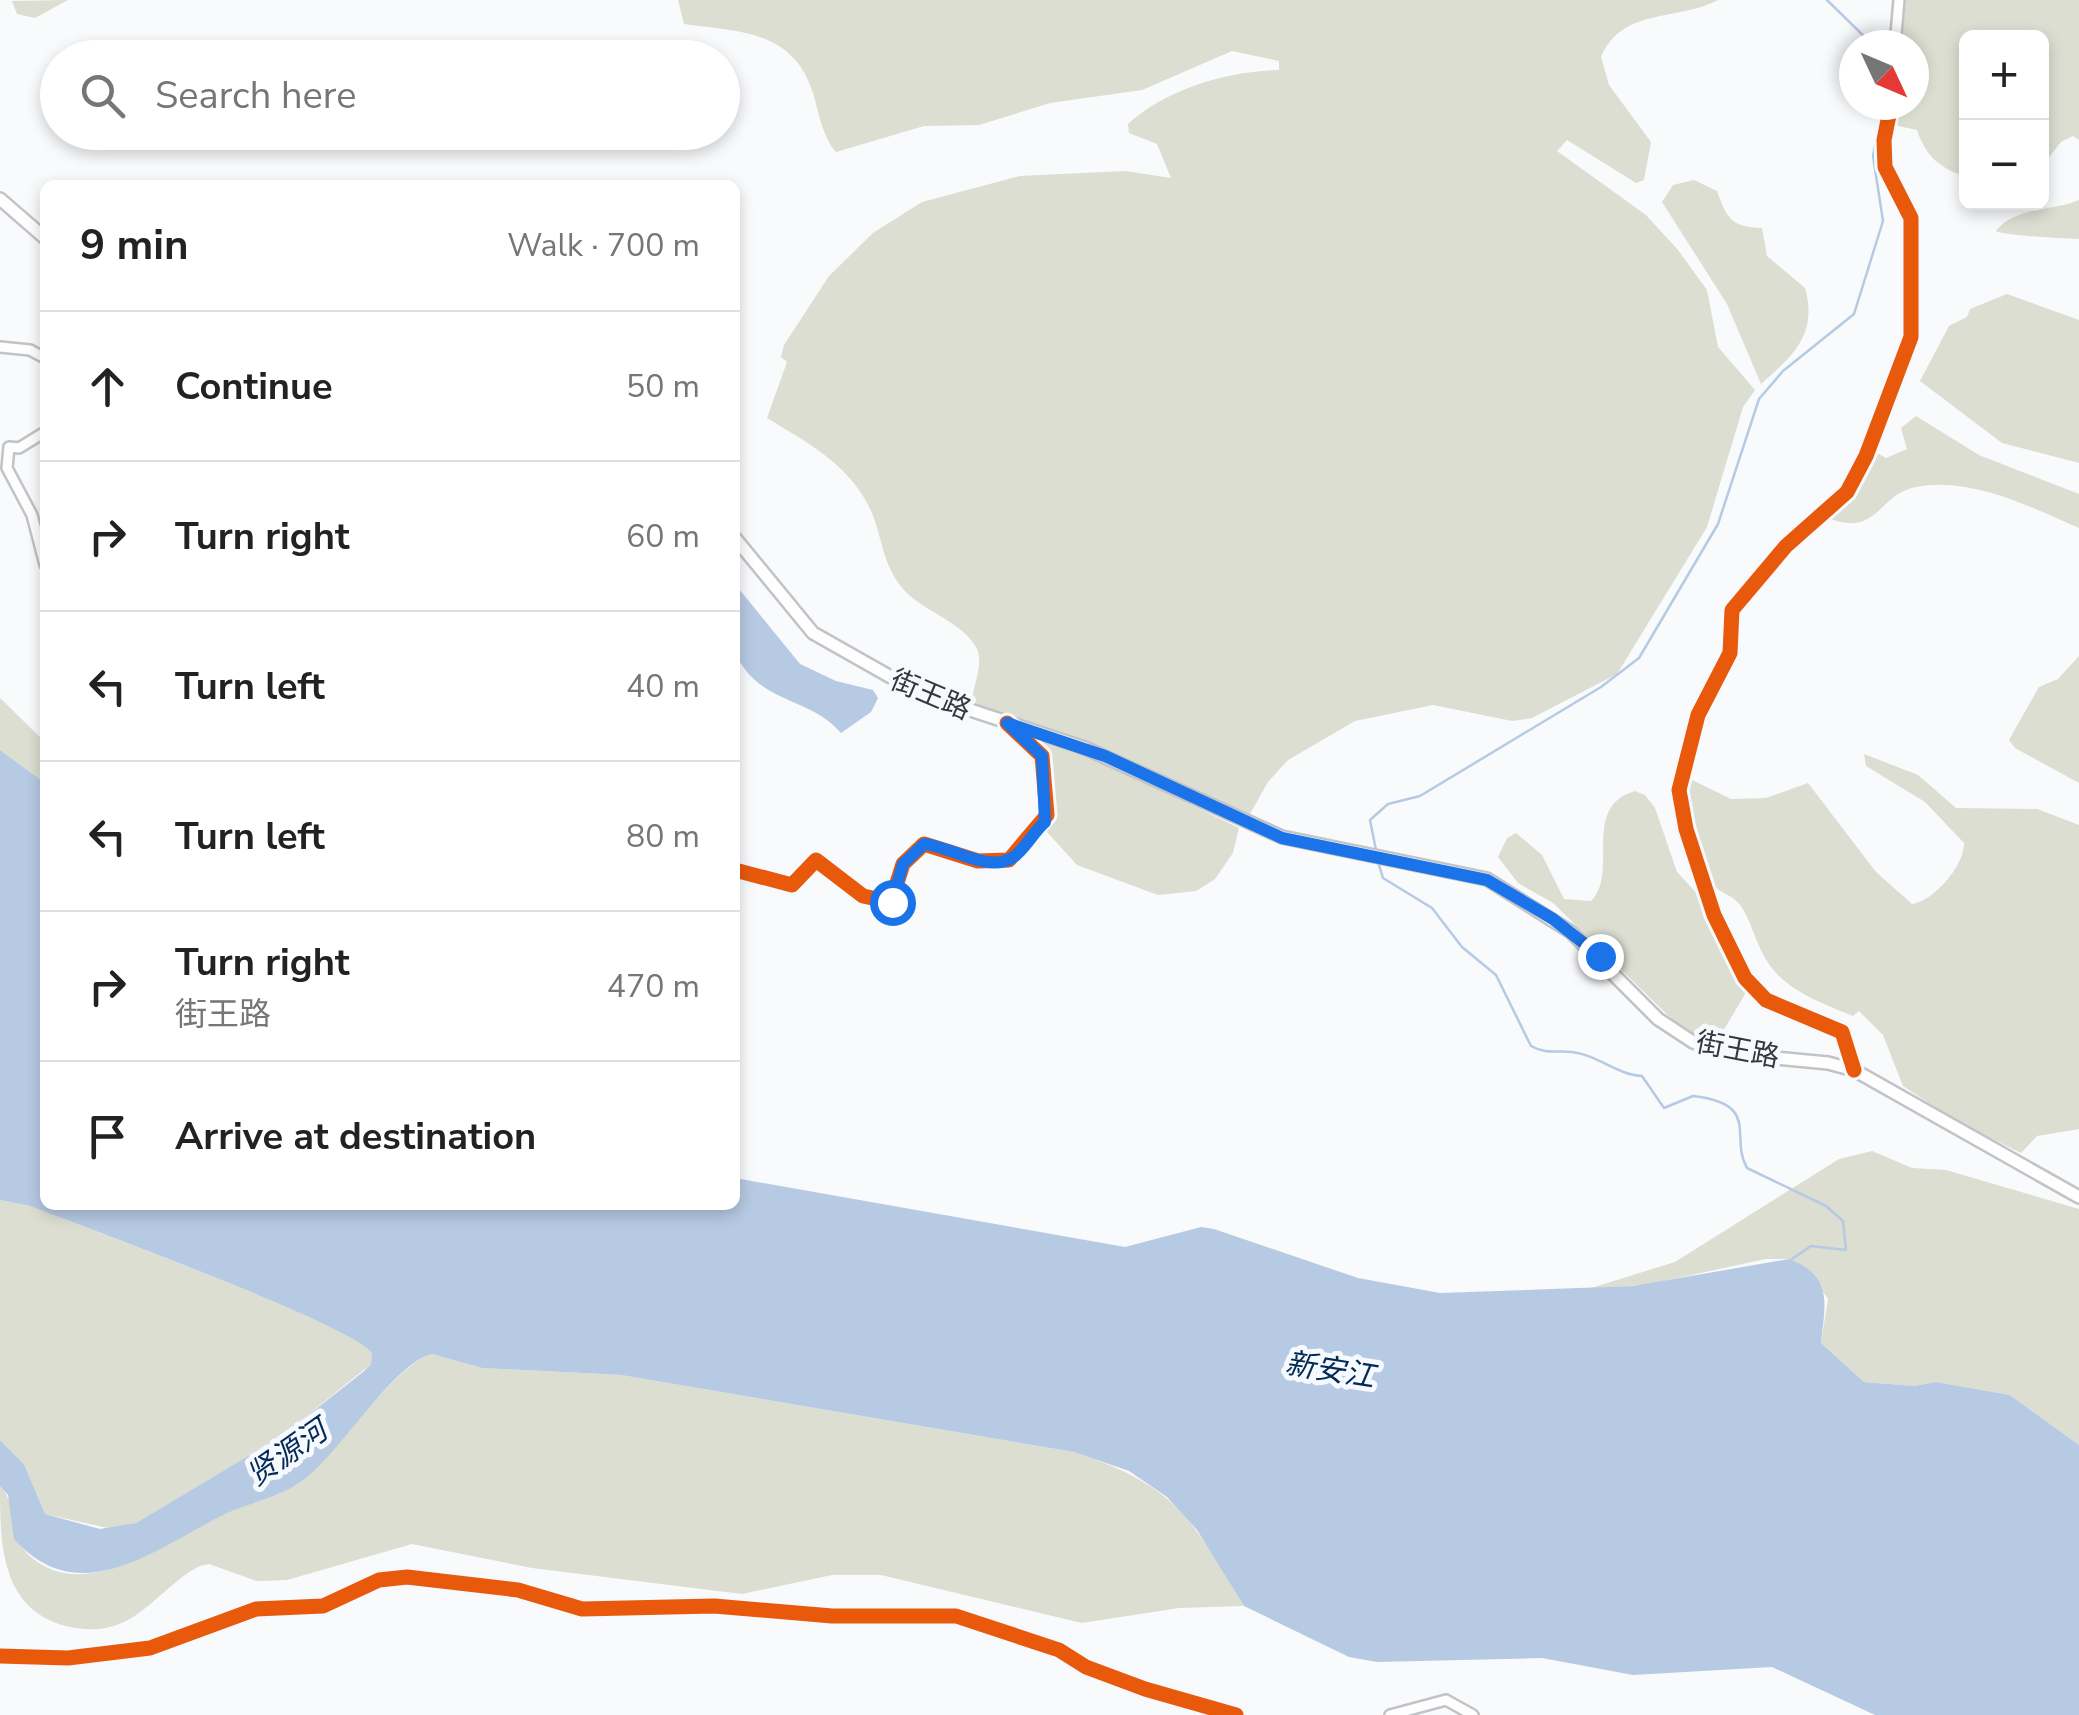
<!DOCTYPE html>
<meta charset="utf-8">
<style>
:root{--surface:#fff;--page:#f6f6f6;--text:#222;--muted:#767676;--line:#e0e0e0}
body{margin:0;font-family:"Nunito Sans","Noto Sans SC",sans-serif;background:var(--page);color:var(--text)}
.controls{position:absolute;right:30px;top:30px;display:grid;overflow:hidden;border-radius:15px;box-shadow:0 5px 15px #0003}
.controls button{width:90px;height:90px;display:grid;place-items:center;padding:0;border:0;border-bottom:2px solid var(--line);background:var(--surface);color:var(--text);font:50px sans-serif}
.compass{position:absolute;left:1839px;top:30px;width:90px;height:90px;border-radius:50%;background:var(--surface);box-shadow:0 5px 15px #0003;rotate:134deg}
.stop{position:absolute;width:30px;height:30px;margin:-22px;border:8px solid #1a73e8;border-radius:50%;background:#fff}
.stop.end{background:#1a73e8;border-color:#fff;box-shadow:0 2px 10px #0008}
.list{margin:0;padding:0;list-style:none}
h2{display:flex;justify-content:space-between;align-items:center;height:130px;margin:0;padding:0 40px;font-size:42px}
h2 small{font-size:32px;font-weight:400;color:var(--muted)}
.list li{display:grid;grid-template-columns:65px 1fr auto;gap:30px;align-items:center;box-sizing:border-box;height:150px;padding:0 40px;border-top:2px solid var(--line)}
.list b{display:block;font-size:38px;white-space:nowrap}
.list p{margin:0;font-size:32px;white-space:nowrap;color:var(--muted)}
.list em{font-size:32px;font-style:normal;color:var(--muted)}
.icon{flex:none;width:55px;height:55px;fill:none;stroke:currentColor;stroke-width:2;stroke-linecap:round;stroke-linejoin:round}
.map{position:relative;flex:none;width:2079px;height:1715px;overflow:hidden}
.search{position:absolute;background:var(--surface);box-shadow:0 5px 15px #0003;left:40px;top:40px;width:700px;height:110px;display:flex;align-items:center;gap:25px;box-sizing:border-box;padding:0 35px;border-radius:55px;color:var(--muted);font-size:38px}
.panel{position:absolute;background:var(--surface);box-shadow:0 5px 15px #0003;left:40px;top:180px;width:700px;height:1030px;border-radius:15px}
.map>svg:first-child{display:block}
</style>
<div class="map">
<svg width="2079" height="1715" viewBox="0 0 2079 1715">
<rect width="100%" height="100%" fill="#f8fafc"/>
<g fill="#dbded1">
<path d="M68,0L35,18L17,14L12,1Z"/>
<path d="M678,0H1718C1679,21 1622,7 1601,57L1609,85L1651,142L1644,180L1636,183L1567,140L1557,151L1646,215L1678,250L1707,290L1718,347L1755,390L1743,407L1707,527L1617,674L1532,718L1512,721L1433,705L1355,721L1288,760L1268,782L1250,814L1103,750L971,706C972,688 985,663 976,647C962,622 923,611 904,590C883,566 883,541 872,513C852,466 808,443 767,418L787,362L781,357L784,345L829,276L873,233L922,202L1020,176L1125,171L1171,178L1157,144L1129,133L1128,124C1166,89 1228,71 1279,70V61L1232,51L1142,90L1050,103L979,125L924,126L836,152C822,136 819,113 813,93C793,30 741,32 684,24Z"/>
<path d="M1906,0H2079V140L2073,136L2061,142L2042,166V38H1966V177C1940,168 1926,157 1917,130L1889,124L1896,105H1914V45H1901Z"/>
<path d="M1694,180L1717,191C1727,219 1731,227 1762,228L1767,256L1805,288C1818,334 1793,356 1761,384L1727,304L1662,202L1673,185Z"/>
<path d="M2079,200V239C2067,239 2001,235 1996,231C2014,207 2054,211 2079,200Z"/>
<path d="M2007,294L2079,320V463L2002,443L1920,381L1949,326L1967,317L1970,309Z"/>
<path d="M1916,416L1979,455L2079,494V528C2031,507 1970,476 1916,487C1878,494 1878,538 1828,518L1850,495L1874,451L1886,458L1907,449L1901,428Z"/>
<path d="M2079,656V783L2015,748L2009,740L2039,687L2058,679Z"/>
<path d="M0,698L45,742V783L0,750Z"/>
<path d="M1004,728L1083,753L1239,828L1233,853L1215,879L1196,891L1158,895L1077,865L1037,821L1041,806L1036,757Z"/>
<path d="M1864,754L1918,775L1956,808L2037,809L2079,825V1129L2037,1136L2021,1153L1958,1122L1903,1086L1883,1035L1859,1011L1853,1016C1820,1002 1782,990 1764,956C1755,940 1751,921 1741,906C1734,896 1725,895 1716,888C1695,870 1682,803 1686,777L1731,799L1766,798L1808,783L1876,872L1912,904C1934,901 1965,865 1964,843L1925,802L1866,766Z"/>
<path d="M1635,791L1645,795L1655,808L1677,872L1703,900L1748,989L1725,1028L1712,1038L1685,1032L1553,903L1518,883L1498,857L1507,838L1516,833L1542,855L1564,899L1591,901C1620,872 1580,807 1635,791Z"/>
<path d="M1872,1151L1912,1168L1946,1170L2079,1209V1445L2010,1395L1936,1382L1914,1386L1864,1382L1821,1343L1828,1299L1808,1270L1789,1259H1766L1645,1285L1591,1288L1675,1262L1839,1159Z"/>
<path d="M0,1200L30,1206C82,1227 352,1324 373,1353L371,1364L283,1435L136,1523L112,1529L45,1514L24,1464L0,1440Z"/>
<path d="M432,1354L482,1368L621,1375L1074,1452C1178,1487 1189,1516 1244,1606L1179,1608L1082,1623L881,1575H832L742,1594L532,1568L412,1544L287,1580L257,1581L209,1564L200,1566C173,1579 153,1607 126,1621C106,1631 87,1631 66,1626C0,1609 0,1542 0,1486C23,1510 0,1543 46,1567C103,1595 180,1533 231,1511C255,1500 287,1496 307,1477C336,1450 399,1362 432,1354Z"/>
</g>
<g fill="#b7cae3">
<path d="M735,584L800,664L836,681L873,690L878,698L871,712L841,733C810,696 761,705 736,655C730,645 735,598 735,584Z"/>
<path d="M0,750L45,783V1205H735V1178L1125,1247L1201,1227L1214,1229L1358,1278L1440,1293L1633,1286L1789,1259C1834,1276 1825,1305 1821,1343L1864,1382L1914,1386L1936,1382L2010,1395L2079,1445V1715H1875L1772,1667L1633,1675L1542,1658L1377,1662L1349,1657L1244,1606L1197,1530L1167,1497L1129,1471L1074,1452L621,1375L482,1368L432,1354C392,1364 339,1455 302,1481C279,1498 250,1502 225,1514C156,1548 80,1613 14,1539L8,1495L0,1486V1440L24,1464L45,1514L100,1529L136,1523L283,1435L363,1372L371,1364L372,1353C353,1325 81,1226 30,1206L0,1200Z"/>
</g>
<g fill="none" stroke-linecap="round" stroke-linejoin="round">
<g stroke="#b7cae3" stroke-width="2.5">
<path d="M1827,0L1873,45"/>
<path d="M1376,850L1370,820L1388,804L1420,796L1601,687L1639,658L1718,524L1759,399L1783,371L1854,314L1883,221L1873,156L1883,105"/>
<path d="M1378,862L1383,878L1432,908L1462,947L1496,975L1531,1046C1547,1055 1556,1050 1572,1052C1598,1055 1617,1075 1642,1076L1664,1108L1693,1096C1762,1104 1729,1137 1747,1168L1826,1206L1843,1221L1846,1250L1811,1246L1792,1259"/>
</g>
<defs>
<g id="minor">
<path d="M1895,45L1899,0"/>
<path d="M0,347L30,350L45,358"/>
<path d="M45,432L19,448L9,447L7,468L32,515L45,565"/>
<path d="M735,870L792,885L816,860L863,896L891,902L903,864L924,844L978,861L1009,860L1047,815L1042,756L1007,723"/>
<path d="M1854,1070L1842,1032L1766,1000L1745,978L1714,915L1686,829L1679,790L1698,715L1730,653L1732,610L1786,546L1847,492L1866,456L1911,337V218L1885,167L1884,140L1891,105"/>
<path d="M0,1656L68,1658L150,1648L256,1609L323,1606L379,1580L407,1577L518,1590L582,1609L714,1606L832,1616H956L1059,1650L1086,1667L1145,1689L1236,1715"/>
<path d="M1390,1715L1446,1700L1473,1715"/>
</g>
<g id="major">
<path d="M0,199L45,238"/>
<path d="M735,538L813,633L919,693L1085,748L1282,837L1487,879L1571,932L1658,1019L1693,1042L1732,1054L1828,1063L1854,1070L2079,1197"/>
</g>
</defs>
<use href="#minor" stroke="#c1c3c6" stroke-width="14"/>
<use href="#major" stroke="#c1c3c6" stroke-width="16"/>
<use href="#minor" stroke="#fefeff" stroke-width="9"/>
<use href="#major" stroke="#fefeff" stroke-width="11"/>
<defs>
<g id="cycleway">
<path d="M735,870L792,885L816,860L863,896L891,902L903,864L924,844L978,861L1009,860L1047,815L1042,756L1007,723"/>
<path d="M1854,1070L1842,1032L1766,1000L1745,978L1714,915L1686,829L1679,790L1698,715L1730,653L1732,610L1786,546L1847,492L1866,456L1911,337V218L1885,167L1884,140L1891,105"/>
<path d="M0,1656L68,1658L150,1648L256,1609L323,1606L379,1580L407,1577L518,1590L582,1609L714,1606L832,1616H956L1059,1650L1086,1667L1145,1689L1236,1715"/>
</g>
</defs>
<use href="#cycleway" stroke="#f6f9fe" stroke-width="21"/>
<use href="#cycleway" stroke="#e8590c" stroke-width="15"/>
</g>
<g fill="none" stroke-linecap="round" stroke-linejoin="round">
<path stroke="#1a73e8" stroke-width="12" d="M892,902L903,864L924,844C950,846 987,873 1012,858C1024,851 1034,831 1045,822L1042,756L1007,723L1105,756L1282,838L1487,880L1553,919L1600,956"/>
</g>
<g text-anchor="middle" stroke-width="10" stroke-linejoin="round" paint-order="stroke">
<g font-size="28" fill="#35373a" stroke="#f6f9fe">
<text transform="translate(931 694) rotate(23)" y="10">街王路</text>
<text transform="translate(1738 1049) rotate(11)" y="10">街王路</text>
</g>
<g font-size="30" font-style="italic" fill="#042b55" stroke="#f6f9fe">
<text transform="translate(1330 1370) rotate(9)" y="10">新安江</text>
<text transform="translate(287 1453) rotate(-35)" y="10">贤源河</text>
</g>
</g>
</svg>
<div class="controls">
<button>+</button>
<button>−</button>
</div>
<svg class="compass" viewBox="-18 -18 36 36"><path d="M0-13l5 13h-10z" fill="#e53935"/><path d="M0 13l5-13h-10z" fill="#767676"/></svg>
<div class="stop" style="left:892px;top:902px"></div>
<div class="stop end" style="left:1600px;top:956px"></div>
<div class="search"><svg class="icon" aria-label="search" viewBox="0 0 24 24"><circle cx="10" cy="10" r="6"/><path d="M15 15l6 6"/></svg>Search here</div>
<section class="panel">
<h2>9 min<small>Walk · 700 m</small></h2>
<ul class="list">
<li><svg class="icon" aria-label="ahead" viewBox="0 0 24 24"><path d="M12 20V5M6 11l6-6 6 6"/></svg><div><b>Continue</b></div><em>50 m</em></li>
<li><svg class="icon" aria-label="right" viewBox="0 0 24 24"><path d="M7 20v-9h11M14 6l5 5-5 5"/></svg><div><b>Turn right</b></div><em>60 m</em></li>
<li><svg class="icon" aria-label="left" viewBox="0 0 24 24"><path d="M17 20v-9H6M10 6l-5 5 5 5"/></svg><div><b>Turn left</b></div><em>40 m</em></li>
<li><svg class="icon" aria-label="left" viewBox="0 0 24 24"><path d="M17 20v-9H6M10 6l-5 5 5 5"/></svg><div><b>Turn left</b></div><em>80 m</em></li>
<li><svg class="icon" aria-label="right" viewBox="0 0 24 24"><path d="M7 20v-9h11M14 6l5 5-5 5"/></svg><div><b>Turn right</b><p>街王路</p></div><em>470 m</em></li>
<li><svg class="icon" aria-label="arrive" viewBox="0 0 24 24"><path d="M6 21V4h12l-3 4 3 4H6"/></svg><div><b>Arrive at destination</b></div></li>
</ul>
</section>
</div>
